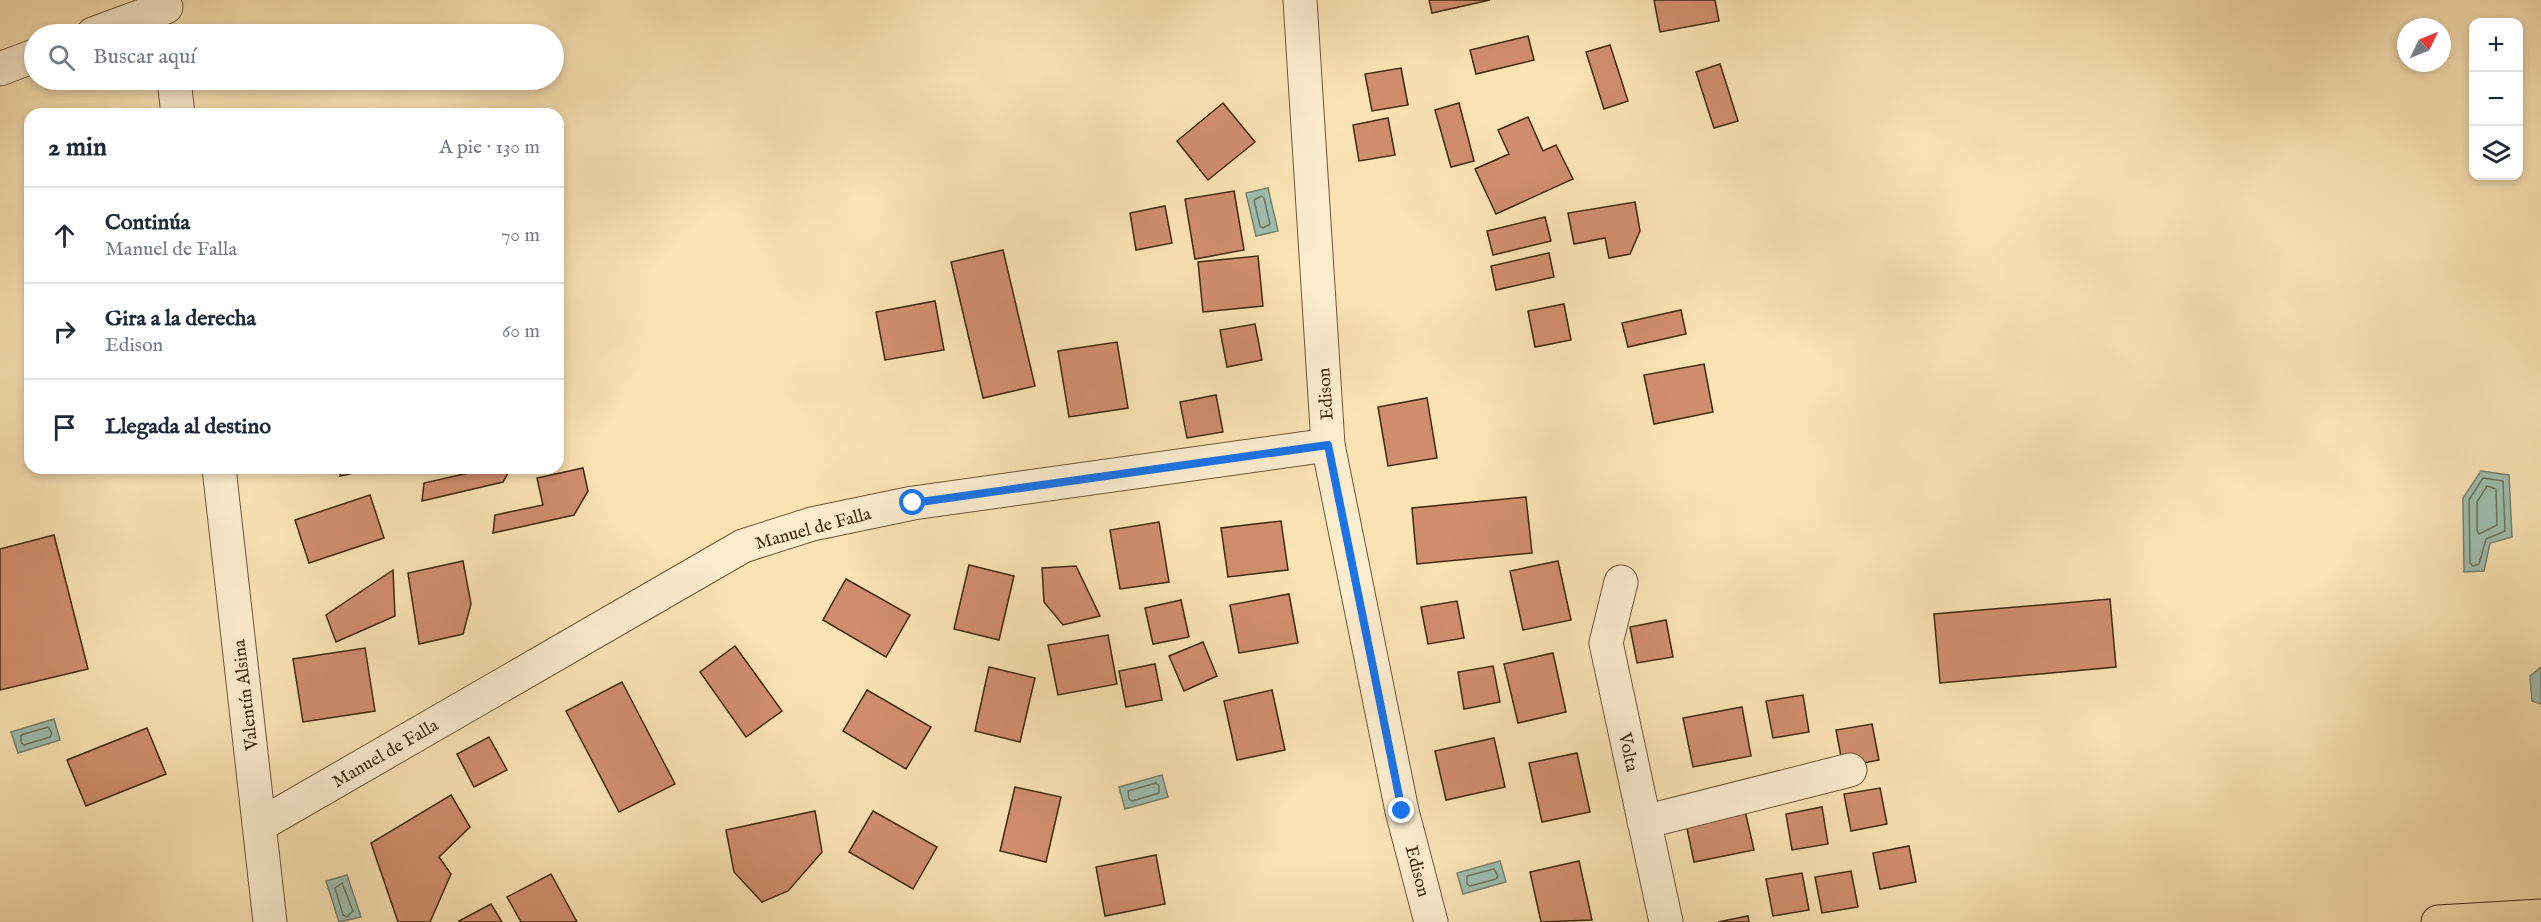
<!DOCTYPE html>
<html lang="es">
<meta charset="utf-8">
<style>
:root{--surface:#fff;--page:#f2f2f3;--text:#1f2937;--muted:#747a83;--line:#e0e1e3}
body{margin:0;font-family:"IM FELL English",serif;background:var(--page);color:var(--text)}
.controls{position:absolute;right:18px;top:18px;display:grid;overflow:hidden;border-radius:12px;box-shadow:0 3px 9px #0003}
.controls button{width:54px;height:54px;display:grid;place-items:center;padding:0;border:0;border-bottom:2px solid var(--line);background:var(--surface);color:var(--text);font:30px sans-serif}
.compass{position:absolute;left:2397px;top:18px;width:54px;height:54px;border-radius:50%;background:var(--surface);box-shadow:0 3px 9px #0003;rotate:47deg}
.stop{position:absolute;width:18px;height:18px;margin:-14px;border:4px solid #1a73e8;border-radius:50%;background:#fff}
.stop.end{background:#1a73e8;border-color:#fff;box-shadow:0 2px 6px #0008}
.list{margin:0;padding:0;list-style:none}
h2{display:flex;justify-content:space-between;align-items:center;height:78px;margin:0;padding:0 24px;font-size:26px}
h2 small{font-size:20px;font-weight:400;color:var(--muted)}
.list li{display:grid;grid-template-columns:39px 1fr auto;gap:18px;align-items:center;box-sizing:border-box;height:96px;padding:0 24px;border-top:2px solid var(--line)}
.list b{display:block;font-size:22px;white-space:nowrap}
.list p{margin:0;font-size:20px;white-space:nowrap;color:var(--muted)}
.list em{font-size:20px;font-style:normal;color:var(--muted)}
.icon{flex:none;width:33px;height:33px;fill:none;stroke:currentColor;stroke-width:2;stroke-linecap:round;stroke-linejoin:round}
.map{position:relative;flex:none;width:2541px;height:922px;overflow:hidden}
.search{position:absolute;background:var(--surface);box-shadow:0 3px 9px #0003;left:24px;top:24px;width:540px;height:66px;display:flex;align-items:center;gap:15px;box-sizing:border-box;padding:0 21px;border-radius:33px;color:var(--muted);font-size:22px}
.panel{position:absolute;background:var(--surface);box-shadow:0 3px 9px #0003;left:24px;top:108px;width:540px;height:366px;border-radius:18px}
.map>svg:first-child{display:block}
</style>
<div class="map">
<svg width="2541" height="922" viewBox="0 0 2541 922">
<rect width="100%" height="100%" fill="#f9e2b4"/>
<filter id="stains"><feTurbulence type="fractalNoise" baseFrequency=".00333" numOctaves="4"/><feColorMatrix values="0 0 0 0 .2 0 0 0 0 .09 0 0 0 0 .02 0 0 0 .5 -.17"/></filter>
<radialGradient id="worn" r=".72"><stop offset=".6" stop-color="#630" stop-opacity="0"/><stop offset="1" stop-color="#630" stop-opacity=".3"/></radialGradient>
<g fill="#9ebdaf" stroke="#78826d" stroke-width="1.5">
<path d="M1268,188L1278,231L1256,236L1246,193Z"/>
<path d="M2481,471L2509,475L2512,537L2490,543L2484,571L2464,572L2463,498Z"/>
<path d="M2541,667V704L2532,701L2530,676Z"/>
<path d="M54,719L60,740L18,753L11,732Z"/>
<path d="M1162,775L1168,797L1125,809L1119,787Z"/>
<path d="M1500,861L1506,882L1463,894L1457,873Z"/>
<path d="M347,875L361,917L339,922L326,881Z"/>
</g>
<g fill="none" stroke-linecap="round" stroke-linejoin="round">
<g stroke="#6e745c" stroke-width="1.5">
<path d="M1261,196L1264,198L1270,224L1263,228L1260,226L1254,200Z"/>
<path d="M2483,478L2503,481L2505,531L2486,539L2479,564L2473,566L2470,563L2469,500Z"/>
<path d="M2487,486L2496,489L2497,525L2479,534L2477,531V502Z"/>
<path d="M48,727L52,733L50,737L24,745L21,743V735Z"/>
<path d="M1156,783L1159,786V793L1132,801L1129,799L1128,791Z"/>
<path d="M1494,869L1498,876L1496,879L1470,886L1467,884V876Z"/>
<path d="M342,883L353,911L347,917L343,915L335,888Z"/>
</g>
</g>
<g fill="#d18e6f" stroke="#3f2a0a" stroke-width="1.5">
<path d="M1429,0H1490L1432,13Z"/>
<path d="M1654,0H1715L1719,21L1660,32Z"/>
<path d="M1528,36L1534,60L1476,74L1470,50Z"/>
<path d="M1610,45L1628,101L1604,109L1586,52Z"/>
<path d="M1720,64L1738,121L1714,128L1696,72Z"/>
<path d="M1401,68L1408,105L1372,111L1365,74Z"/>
<path d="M1223,103L1255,142L1208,180L1177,141Z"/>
<path d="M1459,103L1474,161L1451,167L1435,110Z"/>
<path d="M1528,117L1543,151L1556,145L1573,179L1496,214L1475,169L1509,154L1498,130Z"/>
<path d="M1388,118L1395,155L1359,161L1353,125Z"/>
<path d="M1234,191L1244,250L1195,259L1185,199Z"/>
<path d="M1635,202L1640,231L1630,254L1609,258L1605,238L1574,244L1568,213Z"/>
<path d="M1165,206L1172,243L1136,250L1130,213Z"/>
<path d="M1545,217L1551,241L1493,255L1487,231Z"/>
<path d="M1003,250L1035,386L983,398L951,262Z"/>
<path d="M1549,253L1554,277L1496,290L1491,266Z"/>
<path d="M1258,256L1263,306L1203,312L1198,262Z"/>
<path d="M935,301L944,350L885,360L876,312Z"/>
<path d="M1564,304L1571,340L1535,347L1528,311Z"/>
<path d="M1681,310L1686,334L1628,347L1622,323Z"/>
<path d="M1255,324L1262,360L1227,367L1220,330Z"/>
<path d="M1117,342L1128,408L1069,417L1058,351Z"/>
<path d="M1704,364L1713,412L1654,424L1644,375Z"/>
<path d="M1216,395L1223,432L1187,438L1180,402Z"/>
<path d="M1427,398L1437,458L1388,466L1378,407Z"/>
<path d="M341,468H377L340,476Z"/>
<path d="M472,468H511L503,482L422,501L424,483L473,472Z"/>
<path d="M583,468L588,491L574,515L493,533L495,515L543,505L537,478Z"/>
<path d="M370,495L384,538L309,563L295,520Z"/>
<path d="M1526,497L1532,553L1417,564L1412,508Z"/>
<path d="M1281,521L1288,570L1228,577L1221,528Z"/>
<path d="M1159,522L1169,582L1120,589L1110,530Z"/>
<path d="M54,535L88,669L0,690V549Z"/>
<path d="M463,561L471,604L463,634L419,644L408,573Z"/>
<path d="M1558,561L1571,620L1523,630L1510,571Z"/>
<path d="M969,565L1014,576L999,640L954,629Z"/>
<path d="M1076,566L1100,616L1063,625L1044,602L1042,568Z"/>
<path d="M393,570L395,616L336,642L326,615Z"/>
<path d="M846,579L910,615L886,657L823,620Z"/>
<path d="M1289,594L1298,643L1239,653L1230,605Z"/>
<path d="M2110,599L2116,667L1940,683L1934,614Z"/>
<path d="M1181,600L1189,637L1153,644L1145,608Z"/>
<path d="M1457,601L1464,638L1428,644L1421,607Z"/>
<path d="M1666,620L1673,657L1637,663L1630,627Z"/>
<path d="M1108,635L1117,684L1058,695L1048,645Z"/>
<path d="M1203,642L1217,676L1184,691L1169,656Z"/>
<path d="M735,646L782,711L746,737L700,672Z"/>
<path d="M365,648L375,711L303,722L293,659Z"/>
<path d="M1553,653L1566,712L1518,723L1504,664Z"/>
<path d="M1155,664L1162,700L1126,707L1119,671Z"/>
<path d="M1493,666L1500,702L1464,709L1458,672Z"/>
<path d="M989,667L1035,678L1020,742L975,731Z"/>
<path d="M622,682L675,784L619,812L566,711Z"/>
<path d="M867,690L931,727L906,769L843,731Z"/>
<path d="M1272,690L1285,750L1237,760L1224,701Z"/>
<path d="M1803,695L1809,732L1773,738L1766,701Z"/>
<path d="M1742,707L1751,756L1693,767L1683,718Z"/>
<path d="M1872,724L1879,760L1843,767L1836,730Z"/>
<path d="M147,728L166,774L86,806L67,760Z"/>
<path d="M489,737L507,770L474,787L457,754Z"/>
<path d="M1494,738L1505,787L1446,800L1435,751Z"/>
<path d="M1577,753L1590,812L1542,822L1529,763Z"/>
<path d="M1015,787L1061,797L1046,862L1000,851Z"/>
<path d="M1880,788L1887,824L1851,831L1844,794Z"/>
<path d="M451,795L470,827L439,857L451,874L430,922H398L371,843Z"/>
<path d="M1743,802L1754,850L1694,862L1684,814Z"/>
<path d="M1822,807L1828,844L1792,850L1786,814Z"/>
<path d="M815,811L822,852L788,891L762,902L734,872L726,830Z"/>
<path d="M873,811L937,847L913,889L849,852Z"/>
<path d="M1909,846L1916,882L1880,889L1873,853Z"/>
<path d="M1156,855L1165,904L1105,916L1096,867Z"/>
<path d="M1579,861L1592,920L1541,922L1530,872Z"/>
<path d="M1851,871L1858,907L1822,913L1815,877Z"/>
<path d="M1802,873L1809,910L1773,916L1766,879Z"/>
<path d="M551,874L577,922H521L507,897Z"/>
<path d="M491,904L502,922H460L459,921Z"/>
<path d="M1748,916L1749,922H1718Z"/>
</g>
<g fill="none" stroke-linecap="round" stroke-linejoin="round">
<defs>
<g id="minor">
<path d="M1300,0L1328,445L1402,811L1431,922"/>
<path d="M93,34L166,7"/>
<path d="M0,69L34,56"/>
<path d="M174,80L178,114"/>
<path d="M219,468L270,922"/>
<path d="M1621,582L1606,643L1666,922"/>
<path d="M1644,822L1850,770"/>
<path d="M260,825L743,546L812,524L913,503L1328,445"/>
</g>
<path id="major" d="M2438,922L2541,916"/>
</defs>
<use href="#minor" stroke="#6e5834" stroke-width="35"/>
<use href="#major" stroke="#3f2a0a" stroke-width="35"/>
<use href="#minor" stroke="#fbecce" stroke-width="33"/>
<use href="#major" stroke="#f9e2b4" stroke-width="33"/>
</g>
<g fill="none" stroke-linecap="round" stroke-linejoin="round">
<path stroke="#1a73e8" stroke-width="8" d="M913,503L1328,445L1402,811"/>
</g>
<g text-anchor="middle" stroke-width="5" stroke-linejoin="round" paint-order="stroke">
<g font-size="18" fill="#3f2a0a" stroke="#fbecce">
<text transform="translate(1325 394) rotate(-94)" y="6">Edison</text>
<text transform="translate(813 528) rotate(-15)" y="6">Manuel de Falla</text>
<text transform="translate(245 695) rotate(-97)" y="6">Valentín Alsina</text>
<text transform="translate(1629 752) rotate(78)" y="6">Volta</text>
<text transform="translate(385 753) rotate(-30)" y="6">Manuel de Falla</text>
<text transform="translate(1418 871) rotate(75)" y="6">Edison</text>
</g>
</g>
<rect width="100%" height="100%" filter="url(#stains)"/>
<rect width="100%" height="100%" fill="url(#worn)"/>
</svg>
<div class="controls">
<button>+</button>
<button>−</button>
<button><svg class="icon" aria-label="layers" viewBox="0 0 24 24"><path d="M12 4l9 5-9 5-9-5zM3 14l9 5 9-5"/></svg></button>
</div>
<svg class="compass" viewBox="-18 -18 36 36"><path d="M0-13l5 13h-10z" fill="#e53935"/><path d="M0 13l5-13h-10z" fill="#747a83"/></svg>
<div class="stop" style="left:913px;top:503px"></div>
<div class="stop end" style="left:1402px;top:811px"></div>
<div class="search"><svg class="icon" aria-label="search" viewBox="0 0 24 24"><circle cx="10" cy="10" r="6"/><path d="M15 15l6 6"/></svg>Buscar aquí</div>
<section class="panel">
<h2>2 min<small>A pie · 130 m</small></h2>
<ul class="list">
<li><svg class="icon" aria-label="ahead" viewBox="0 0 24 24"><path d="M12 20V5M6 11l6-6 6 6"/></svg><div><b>Continúa</b><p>Manuel de Falla</p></div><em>70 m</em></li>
<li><svg class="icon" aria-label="right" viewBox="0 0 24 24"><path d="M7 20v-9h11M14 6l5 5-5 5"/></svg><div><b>Gira a la derecha</b><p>Edison</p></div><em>60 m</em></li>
<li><svg class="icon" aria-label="arrive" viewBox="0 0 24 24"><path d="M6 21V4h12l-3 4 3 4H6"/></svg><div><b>Llegada al destino</b></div></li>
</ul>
</section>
</div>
